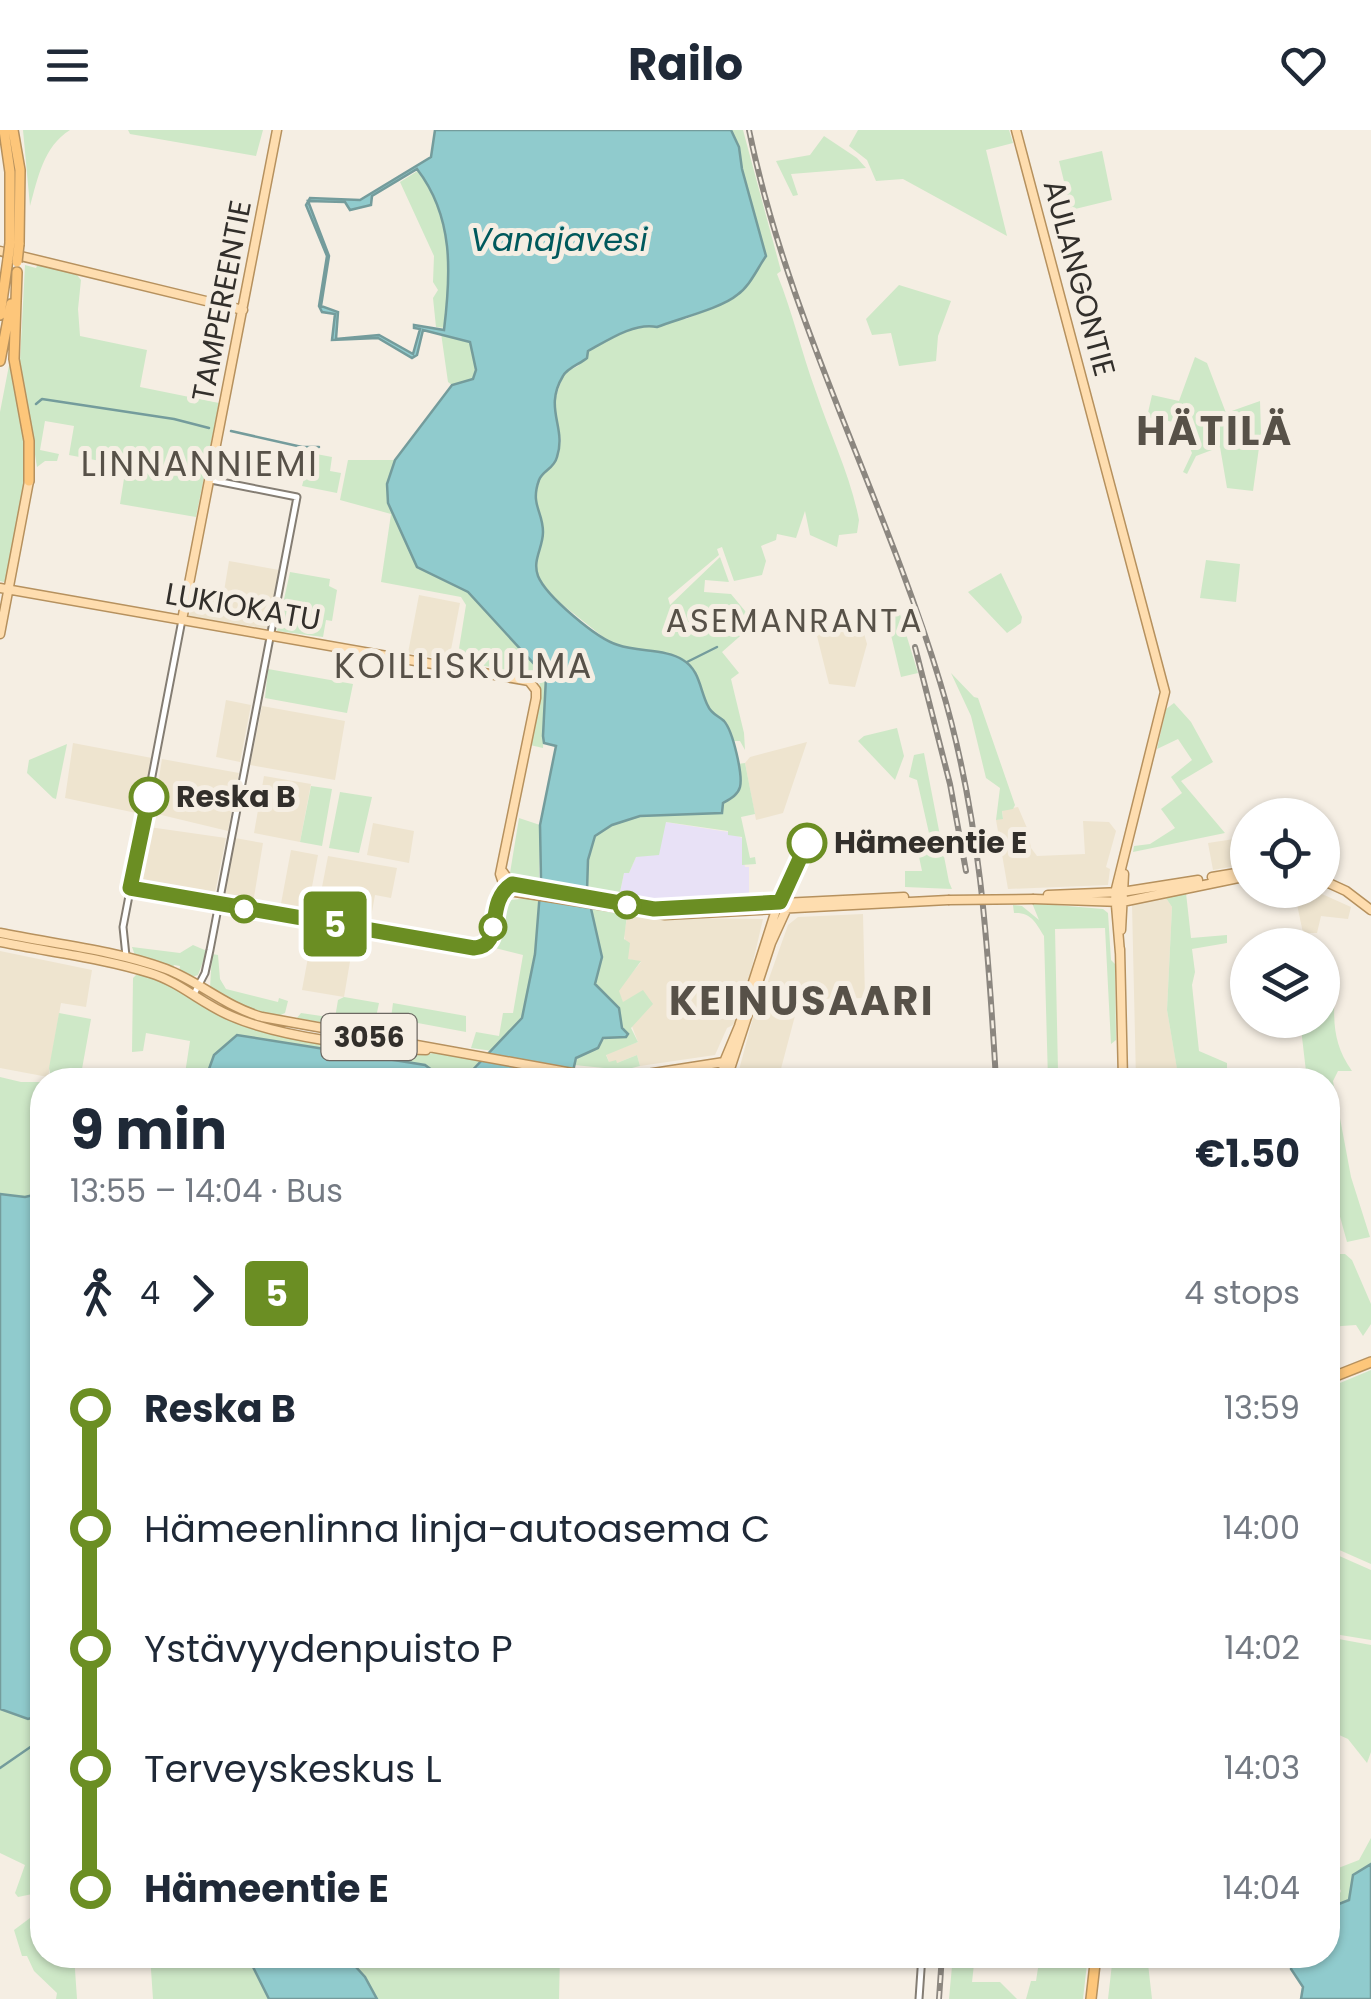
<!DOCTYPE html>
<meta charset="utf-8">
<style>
body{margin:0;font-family:Poppins,sans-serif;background:#f6f6f7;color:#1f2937;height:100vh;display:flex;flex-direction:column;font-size:38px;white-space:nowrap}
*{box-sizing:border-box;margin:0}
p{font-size:32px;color:#747a83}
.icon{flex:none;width:55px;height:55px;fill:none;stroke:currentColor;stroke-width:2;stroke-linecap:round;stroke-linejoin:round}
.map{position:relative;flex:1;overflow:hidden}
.details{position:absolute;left:30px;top:938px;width:1310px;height:900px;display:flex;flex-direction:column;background:#fff;border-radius:40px;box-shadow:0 2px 8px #0004}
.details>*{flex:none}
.badge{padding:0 20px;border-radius:8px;font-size:35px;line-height:65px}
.tools{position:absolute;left:1230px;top:668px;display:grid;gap:20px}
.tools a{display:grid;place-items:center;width:110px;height:110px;border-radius:50%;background:#fff;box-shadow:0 2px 8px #0004;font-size:50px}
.map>.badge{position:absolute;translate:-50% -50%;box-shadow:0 0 0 5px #fff}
.legs{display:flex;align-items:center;gap:15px;height:110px;padding:0 40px;font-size:32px}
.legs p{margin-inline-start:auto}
.headline{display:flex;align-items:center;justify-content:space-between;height:170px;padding:0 40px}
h1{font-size:55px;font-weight:700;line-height:75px}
ul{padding:0 40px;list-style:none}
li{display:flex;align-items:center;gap:35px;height:120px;font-size:38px}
li i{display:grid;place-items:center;width:15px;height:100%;margin:0 12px;background:currentColor}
li i::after{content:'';width:25px;height:25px;margin:-12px;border:8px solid;border-radius:50%;background:#fff}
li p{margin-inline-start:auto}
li:first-child i{background:linear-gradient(#0000 50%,currentColor 0)}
li:last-child i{background:linear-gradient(currentColor 50%,#0000 0)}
header{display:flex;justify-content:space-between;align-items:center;height:130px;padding:0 40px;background:#fff;font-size:45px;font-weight:700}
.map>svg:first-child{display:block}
</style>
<header><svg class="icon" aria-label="menu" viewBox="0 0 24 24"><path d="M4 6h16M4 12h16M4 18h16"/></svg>Railo<svg class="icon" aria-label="heart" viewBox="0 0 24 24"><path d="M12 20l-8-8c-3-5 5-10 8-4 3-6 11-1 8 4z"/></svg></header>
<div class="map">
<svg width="1371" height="1869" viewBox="0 0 1371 1869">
<rect width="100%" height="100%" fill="#f5eee3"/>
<!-- commercial -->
<path fill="#eee4cf" d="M229,431l50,9 -11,59 -79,-13 5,-30 30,5z
M419,465l41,8 -11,57 -41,-7z
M860,489l7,25 -12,43 -26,-3 -13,-52z
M226,570l25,5 -11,57 -24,-5z
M262,576l83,15 -10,59 -85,-15z
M807,612l-24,71 -27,7 -11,-57 5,-6z
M73,613l79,15 -11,56 -76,-16z
M162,629l77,14 -11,58 -75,-18z
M264,646l47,8 -11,58 -46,-9z
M1018,677l9,21 4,20 6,8 48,-2 -2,-33 26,1 7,9 -10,36 4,2 -2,16 -100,4 -12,-69 7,-2 -1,-8z
M373,693l41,8 -5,32 -42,-8z
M149,697l77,11 -12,60 -74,-14z
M1247,707v27l-34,6 -5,-27z
M235,708l28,5 -10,60 -29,-5z
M291,720l27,5 -11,58 -27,-4z
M328,726l69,12 -6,30 -16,-3 -5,28 -53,-10z
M1294,760h19l38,17 -3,12 -27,-3 -4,17h-14z
M1166,768l6,9 -5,103 10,58 24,3v9h-65l-4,-176z
M628,783l33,5 102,1 -21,90 -9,16 -6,3 -12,27 -75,11 -3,-11 -20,8 -8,-1 -3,-8 32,-12 -20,-52 23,-28 -13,-3 -4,-25z
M863,784l2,84 -57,1 -41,-15 21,-59 10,-8z
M314,795l41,7 -11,65 -42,-7z
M0,821l92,19 -6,37 -25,-4 -13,74 -48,-9z
M764,869l28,6 4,7 -18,68h-39v-10l16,-60 4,-8z"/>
<!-- medical -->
<path fill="#e8e1f6" d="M665,692l63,10 14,6 3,29h4v30l-81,8 -42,-5 -6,-8 4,-19h5l7,-16 9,-3z"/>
<!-- green -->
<path fill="#cee8c7" d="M23,0h47c-27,17 -32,48 -40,76z
M128,0h135l-7,26 -126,-22z
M731,0h12l38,141 -4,3c16,39 24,77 39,118 14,42 35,85 43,128l-2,13 -18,2 -2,12 -27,-12 -5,-24 -9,27 -19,-4 -1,6 -15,6 5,15 -4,14 -28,6 -12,-34 -5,2 2,6 -51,43 2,7 50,-48 9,25 -24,-2 -1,12 27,2 24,29 -33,29 17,21 -8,6 13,54 1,17 -5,-9h-7l-10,-21 -15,-10 -11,-35 -30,-21 -46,-7 -14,-7 -57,-45 -12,-18 -3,-18 5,-10v-32l-5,-16 4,-21 20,-28 2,-13 -9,-31 12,-35 14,-7 10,-15 26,-14 31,-13 29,-6 12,1 47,-20 33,-42z
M858,0h151l4,13 -27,7 21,86 -104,-57 -27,2 -9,-21 -18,-14z
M824,6l33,22 9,10 -75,6 7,21 -5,1 -17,-35 34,-6z
M1102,21l10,49 -41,10 -12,-49z
M419,40c35,47 32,102 26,158l-9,-1 -3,-29 5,-8 -5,-8 1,-26 -34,-74z
M38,134l39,11 4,5 -3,29 2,27 67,14 -7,37 79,16 -23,114 -76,-13 6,-38 -57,-11 5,-29 -29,-5 -5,29 19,4 -2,7h-12l-8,6 -17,-106 5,-96 11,3z
M899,155l52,16 -13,35 -2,25 -37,5 -8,-33 -19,2 -6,-16z
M441,203l29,9 6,28 -3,9 -21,6 -4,-3z
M11,225c4,40 17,79 16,118 -2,36 -14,74 -20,110l-7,-2v-169z
M1195,227l12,6 19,50 34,-12 1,32 -8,58 -26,-3 -7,-41 -24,9 -9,18 -4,-2 9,-19 -13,-30 -32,-6 5,-22 27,6z
M311,323l21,4 -2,14 11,2 -4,20 -35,-7z
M348,330h47l-8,24 1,18 29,65 51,25 78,85 -3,71 -13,-3 11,-49 -2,-16 -9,-6 -73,-13 9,-56 -5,-8 -80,-15 10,-68 -51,-14z
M1206,430l34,4 -4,38 -36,-4z
M290,442l40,7 -1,7 8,4 -5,31 -6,-1 -3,17 -46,-6z
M1001,443l21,44 -1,6 -14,10 -39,-41z
M899,481l19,62 -17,4 -15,-63z
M268,539l85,15 -6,29 -82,-15z
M951,543l23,24 4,1 37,107 -2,4 -11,2 1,8 -7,1 4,-32 -14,-10 -15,-62z
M1174,573l17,19 22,40 -32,19 44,52 -92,19 1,-6 16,-2 25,-16 -14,-19 21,-16 -11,-16 21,-17 -14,-21 -21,10 9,-40z
M897,598l7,28 -9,24 -37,-39 6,-5z
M67,614l-11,55 -3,-1 -26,-25 2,-13z
M924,623l25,129 3,7 -47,-2v-16h17l-4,-19 15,-1 -16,-71 -8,-3 5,-22z
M745,633l10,51 -14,3 9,41 5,-1 1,7 -14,1v-28l-14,-2v-4l-62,-9 -7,33 -23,2 -7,16h-5l-4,19 5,8 -38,-9c0,-15 -2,-33 4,-47 14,-38 100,-28 132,-33v-9l17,-16 -3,-22z
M311,656l21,3 -10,57 -22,-4z
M340,662l32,5 -13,56 -30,-5z
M519,688l21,7 -1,61 -24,-6 -5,-7z
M1186,763l5,45 36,-3v8l-35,6 3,23 -3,13 7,66 28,12v7l-13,10h-13v-9l-24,-2 -10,-59 5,-103 -6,-9z
M530,768l8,1c1,26 -5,100 -18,121 -7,11 -19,21 -27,31l-22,-3 5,-16 23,4 4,-23h10l10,-58 -28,-7 9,-42 7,-6z
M1032,773l71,6 5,4 3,47 4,4 1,76 -5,4 -6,-116 -50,1 3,142h20l-2,9h-28l-4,-144c-8,-13 -13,-24 -30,-23l-1,-8 9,1 17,14z
M589,778l38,7 -3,24 6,4 -2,16 13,2 -22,30 4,11 20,-12 10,14 -22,24 7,14 -32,13 3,7 7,-2 1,3 20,-8 3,11 -16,4 -50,-5c8,-18 33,-27 51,-34l-19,-36 -11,-11 7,-27z
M193,815l14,6 -9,24 -6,2 -13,-5 1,-6 -6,-1 -1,3 -37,-10 -4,-11 48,6z
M212,824l6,1 2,24 6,10 52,13 1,-4 9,3 -3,12 -9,4 -28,-7 -38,-22z
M138,843l22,6 47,28 88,29 108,19 35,-2 46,8c-20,21 -35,22 -59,4l-187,-30 -24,20 -9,25h-21l6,-39 -44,-8 -3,18 -11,1 1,-74z
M1335,859c-2,33 -2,55 17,82h-14l-5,10 18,96 19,60 -23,5 -19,-69v-93h-21l-7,-60h22l1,-30z
M344,867l35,6 -5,24 -6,2 7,3 -78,-14 4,-5 34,5 3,-18z
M393,873l73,13v16l-75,-14z
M59,883l32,6 -11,61 -29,-3 -2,-9z
M0,947l21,5h21v111l-17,4 -25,-3z
M1328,1124h17l7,6 19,44v20l-8,12 -7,-11 -28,2z
M1371,1240v194l-43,-19v-157z
M1328,1421l43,19v70l-43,-7z
M1328,1507l43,8v107l-4,11 -19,-24 -20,-9z
M0,1579l30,10 3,-4h9v177l-24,5 -3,-4 10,-28 -25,-12z
M1371,1708v26l-18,11 -4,25 -10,4 -11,-1v-9l11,1 2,-4 -3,-6 -10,-2v-11l31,-12z
M42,1779v46h32l3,44h-21l1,-6 -23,-22 -7,-15h-5l-8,-26z
M150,1825h94l8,9 17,35h-116z
M345,1825h215l-1,44h-182l-12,-22z
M953,1825h22l-3,27h28l17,17h-68z
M1040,1825h48l-5,44h-57l5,-18h5z
M1113,1825h34l5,44h-44z"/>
<!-- water -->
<path fill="#90cbcd" stroke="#749c9c" stroke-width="2.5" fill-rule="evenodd" d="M435,0h296l8,17 3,22 24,87c-9,13 -16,30 -29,39 -15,13 -60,24 -80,32 -22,-5 -49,13 -69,24l-1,7c-7,6 -20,10 -24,18 -20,33 4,51 -6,81 -3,12 -14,13 -18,23 -9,25 4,31 4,52 0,16 -11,28 -5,44 8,20 59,63 80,69 20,7 49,4 65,15 17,10 17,31 25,46 3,8 11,10 16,15 9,10 19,54 16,66 -2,8 -10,12 -17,16l-1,10 -82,3 -28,9 -17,11 -7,24 -1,31 15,66 -7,27 24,24 3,20 6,6 -2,3 -23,1 -5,10 -22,10 -5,22h-366l9,-25 23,-20 188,30 11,8 29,5 57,-60 13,-64 6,-75 -1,-54 16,-79 -12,-3 -1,-7 3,-59 -78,-85 -51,-25 -29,-64 -1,-19 8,-24 57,-75 21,-6 3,-9 -6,-28 -47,-12 -6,25 -5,3 -34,-20 -46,2 3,-26 -13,-2 -3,-6 8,-50 -21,-51 4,-7 50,2 71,-43zM417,39c37,48 34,104 27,161l-30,-5v3l6,1 -7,25 -34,-19 -43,4 2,-27 -17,-6 8,-50 -21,-55 37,1 5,8 21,-5 1,-9z
M42,1063v522l-14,4 -28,-10v-515l25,3z
M1371,1734v135h-70l2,-12 -12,-18 2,-14h35v-52l11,1 10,-4 4,-25z
M244,1825h101l20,22 12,22h-108l-17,-34z"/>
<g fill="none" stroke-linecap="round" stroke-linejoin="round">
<!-- stream -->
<path stroke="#749c9c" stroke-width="2.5" d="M36,274l6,-5 132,20 35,9
M231,301l71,16h17
M687,532l30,-15
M0,1638l42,-29"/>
<defs>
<path id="minor" d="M126,826l-3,-29 59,-307
M194,864l11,-21 5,-23 87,-453 -86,-17
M729,934l4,16
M919,1869l3,-44"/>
<path id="major" d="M1016,0l149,562 -50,201 5,60
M0,121l243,59
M0,458l529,93 7,9v8l-36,176 4,12 11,6 150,23 283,-15
M182,490l95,-490
M0,504l29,-153
M503,742l9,13 19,3
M1212,747l36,-6
M1322,750l24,11 25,19
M1048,765l74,-3 76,-12
M1034,769l88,3 126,-26
M643,777l22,2 239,-12
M1121,800l3,-56
M0,803c54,11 114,17 166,36 34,13 60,38 96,48l349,63
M0,812c49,10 102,16 150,31 30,9 52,31 81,43 48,21 142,33 195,34
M1120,819l3,131
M605,946l42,-2 77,-12 15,-36 37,-116
M660,950l57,-7 14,-7 40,-123 15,-33"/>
<path id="highway" d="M4,0l6,42v71
M13,0l7,40 -1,74
M17,142l-3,87 15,82v40
M0,185l8,-56
M0,231l11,-57
M1328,1249l43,-17
M1091,1869l5,-44"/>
</defs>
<!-- minor casing -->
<use href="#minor" stroke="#847d73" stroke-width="9"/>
<!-- major casing -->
<use href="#major" stroke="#b6915e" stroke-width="11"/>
<!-- highway casing -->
<use href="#highway" stroke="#b6915e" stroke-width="12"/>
<!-- minor -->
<use href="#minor" stroke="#fff" stroke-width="5"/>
<!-- major -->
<use href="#major" stroke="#feddaf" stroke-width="8"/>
<!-- highway -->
<use href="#highway" stroke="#fdc67a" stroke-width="9"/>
<defs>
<path id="rail" d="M749,0c39,191 135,366 191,552 40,131 48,263 56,398
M915,517l35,137 16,87
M939,1869l3,-44"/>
</defs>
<!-- rail casing -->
<use href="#rail" stroke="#8c8780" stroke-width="6"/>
<!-- rail -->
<use href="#rail" stroke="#f5eee3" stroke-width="2.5" stroke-dasharray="8" stroke-linecap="butt"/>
<defs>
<path id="major-bridge" d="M948,770l86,-1"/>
<path id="highway-bridge" d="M8,129l2,-16
M17,132l2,-18"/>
</defs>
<!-- major-bridge casing -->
<use href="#major-bridge" stroke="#b6915e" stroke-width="11" stroke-linecap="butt"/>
<!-- highway-bridge casing -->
<use href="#highway-bridge" stroke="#b6915e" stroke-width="12" stroke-linecap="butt"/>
<!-- major-bridge -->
<use href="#major-bridge" stroke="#feddaf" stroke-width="8"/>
<!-- highway-bridge -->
<use href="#highway-bridge" stroke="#fdc67a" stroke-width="9"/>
</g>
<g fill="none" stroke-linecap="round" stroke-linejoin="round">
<defs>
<path id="line-1" d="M149,667l-19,91 344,60c32,-2 9,-45 38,-64l142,25 126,-7 27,-59"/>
</defs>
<!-- line-1 casing -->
<use href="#line-1" stroke="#fff" stroke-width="22"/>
<!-- line-1 -->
<use href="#line-1" stroke="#6b8e23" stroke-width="15"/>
</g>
<!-- markers -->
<g fill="#fff" stroke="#6b8e23" stroke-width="5">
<circle cx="149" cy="667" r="18"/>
<circle cx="807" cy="713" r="18"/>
<circle cx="627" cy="775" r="12"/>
<circle cx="244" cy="779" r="12"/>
<circle cx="493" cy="797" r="12"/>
</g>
<g text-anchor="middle" stroke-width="10" stroke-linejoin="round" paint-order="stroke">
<!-- shield labels -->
<rect fill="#f5eee3" stroke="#6c6862" stroke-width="2.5" x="321.5" y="884" width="95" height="46" rx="8"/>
<g font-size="28" font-weight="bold" fill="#322f2b">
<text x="369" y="917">3056</text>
</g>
<!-- street labels -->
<g font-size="30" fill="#322f2b" stroke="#f5eee3">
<text transform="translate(1079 148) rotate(75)" y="10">AULANGONTIE</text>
<text transform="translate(222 171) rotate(-79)" y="10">TAMPEREENTIE</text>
<text transform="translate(243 477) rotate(10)" y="10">LUKIOKATU</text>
</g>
<!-- stop labels -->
<g font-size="30" font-weight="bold" fill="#322f2b" stroke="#f5eee3" text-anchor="start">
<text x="176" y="677">Reska B</text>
<text x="834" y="723">Hämeentie E</text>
</g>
<!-- water labels -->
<g font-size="32" font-style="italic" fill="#00595c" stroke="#f5eee3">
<text x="559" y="121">Vanajavesi</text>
</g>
<!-- neighbourhood labels -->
<g font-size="32" letter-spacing="2.5" fill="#575148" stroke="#f5eee3">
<text x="795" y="502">ASEMANRANTA</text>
</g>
<!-- quarter labels -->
<g font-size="35" letter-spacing="2.5" fill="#575148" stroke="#f5eee3">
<text x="200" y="346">LINNANNIEMI</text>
<text x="464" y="548">KOILLISKULMA</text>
</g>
<!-- district labels -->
<g font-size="40" font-weight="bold" letter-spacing="2.5" fill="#575148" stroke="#f5eee3">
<text x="1215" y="315">HÄTILÄ</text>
<text x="802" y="885">KEINUSAARI</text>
</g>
</g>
</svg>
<div class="tools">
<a><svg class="icon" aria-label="locate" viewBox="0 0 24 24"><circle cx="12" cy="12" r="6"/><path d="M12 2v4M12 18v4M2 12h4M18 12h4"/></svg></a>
<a><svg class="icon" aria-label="layers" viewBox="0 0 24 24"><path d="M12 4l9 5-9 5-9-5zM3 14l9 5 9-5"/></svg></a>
</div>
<b class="badge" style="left:335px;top:794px;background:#6b8e23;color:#fff">5</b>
<section class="details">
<div class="headline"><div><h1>9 min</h1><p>13:55 – 14:04 · Bus</p></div><b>€1.50</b></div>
<div class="legs"><svg class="icon" aria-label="walk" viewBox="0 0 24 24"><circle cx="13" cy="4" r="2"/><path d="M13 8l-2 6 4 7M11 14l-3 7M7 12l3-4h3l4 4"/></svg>4<svg class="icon" aria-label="forward" viewBox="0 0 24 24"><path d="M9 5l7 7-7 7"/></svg><b class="badge" style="background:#6b8e23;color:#fff">5</b><p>4 stops</p></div>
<ul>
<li><i style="color:#6b8e23"></i><b>Reska B</b><p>13:59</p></li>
<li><i style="color:#6b8e23"></i><span>Hämeenlinna linja-autoasema C</span><p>14:00</p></li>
<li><i style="color:#6b8e23"></i><span>Ystävyydenpuisto P</span><p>14:02</p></li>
<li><i style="color:#6b8e23"></i><span>Terveyskeskus L</span><p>14:03</p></li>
<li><i style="color:#6b8e23"></i><b>Hämeentie E</b><p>14:04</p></li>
</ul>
</section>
</div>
